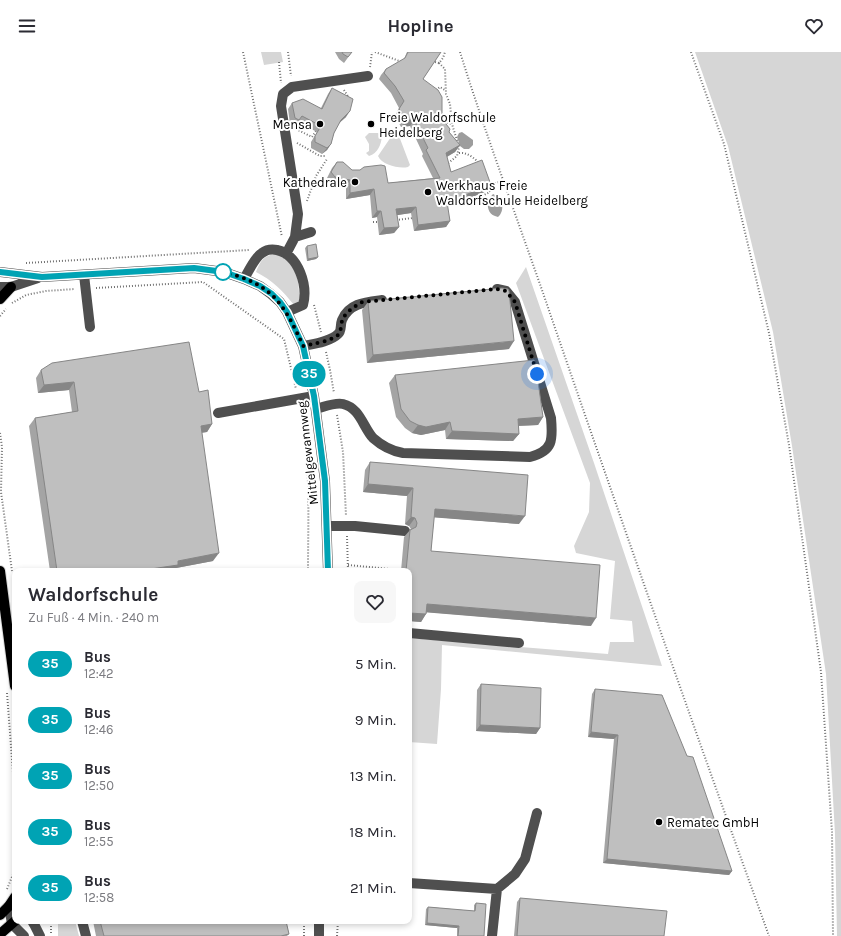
<!DOCTYPE html>
<html lang="de">
<meta charset="utf-8">
<style>
body{margin:0;font-family:Karla,sans-serif;background:#f7f7f7;color:#2b2b33;height:100vh;display:flex;flex-direction:column;font-size:15px;white-space:nowrap}
*{box-sizing:border-box;margin:0}
p{font-size:13px;color:#7c7c81}
.icon{flex:none;width:22px;height:22px;fill:none;stroke:currentColor;stroke-width:2;stroke-linecap:round;stroke-linejoin:round}
.map{position:relative;flex:1;overflow:hidden}
.panel{position:absolute;left:12px;top:516px;width:400px;height:356px;display:flex;flex-direction:column;background:#fff;border-radius:8px;box-shadow:0 2px 6px #0003}
.panel>*{flex:none}
.badge{padding:0 8px;border-radius:13px;font-size:14px;line-height:26px}
.you{position:absolute;width:20px;height:20px;margin:-10px;border:3px solid #fff;border-radius:50%;background:#1a73e8;box-shadow:0 0 0 6px #1a73e833}
.map>.badge{position:absolute;translate:-50% -50%;box-shadow:0 0 0 2px #fff}
.round{display:grid;place-items:center;flex:none;width:42px;height:42px;border-radius:8px;background:#f7f7f7}
.headline{display:flex;align-items:center;justify-content:space-between;height:68px;padding:0 16px}
h1{font-size:19px;font-weight:700;line-height:30px}
ul{padding:0;list-style:none}
li{display:flex;align-items:center;gap:12px;height:56px;padding:0 16px}
li div{flex:1}
li b{display:block;font-size:15px}
li em{font-style:normal}
li .badge{min-width:44px;font-weight:700;text-align:center}
header{display:flex;justify-content:space-between;align-items:center;height:52px;padding:0 16px;background:#fff;font-size:18px;font-weight:700}
.map>svg:first-child{display:block}
</style>
<header><svg class="icon" aria-label="menu" viewBox="0 0 24 24"><path d="M4 6h16M4 12h16M4 18h16"/></svg>Hopline<svg class="icon" aria-label="heart" viewBox="0 0 24 24"><path d="M12 20l-8-8c-3-5 5-10 8-4 3-6 11-1 8 4z"/></svg></header>
<div class="map">
<svg width="841" height="884" viewBox="0 0 841 884">
<rect width="100%" height="100%" fill="#fff"/>
<!-- green -->
<path fill="#d6d6d6" d="M261,0h20l2,10 -19,3z
M695,0h146v884h-4l-2,-102 -9,-160 -34,-228 -19,-114 -45,-186z
M369,81h9l4,3c-1,9 -4,17 -13,20l-3,-3 3,-2v-7l-4,-7z
M393,82h4l2,2 11,29 -2,2c-9,2 -26,-2 -30,-11z
M276,202c20,7 24,28 23,47l-5,4c-11,-14 -22,-25 -38,-33 4,-11 8,-17 20,-18z
M526,215l68,196 68,203 -220,-21 -1,44 -4,55 -28,-2v-104l199,16 2,-12h24l-2,-21 -22,-2 5,-58 -39,-8 -2,-7 15,-34 1,-29 -74,-200z
M58,869h17l4,15h-21z"/>
<!-- water -->
<path fill="#9d9d9d" d="M462,80l11,8v5l-4,4h-5l-4,-3 -3,-9 2,-4z
M493,142c9,4 13,16 5,23 -9,-2 -10,-7 -11,-16z"/>
<g fill="none" stroke-linecap="round" stroke-linejoin="round">
<defs>
<path id="major" d="M0,247l11,-12
M0,519l15,115
M0,863l9,-9 6,-9
M0,882l15,-13"/>
</defs>
<!-- major casing -->
<use href="#major" stroke="#dbdbdb" stroke-width="12"/>
<!-- path -->
<path stroke="#717171" stroke-width="2" stroke-dasharray="1 2" stroke-linecap="butt" d="M243,0l39,185
M288,0l3,24
M375,0l27,10
M460,0c29,93 64,184 95,276 70,203 141,406 214,608
M691,0l33,92 45,189 20,112 32,227 11,160 1,104
M279,10l2,21
M435,10l4,1 4,-5 2,-6
M439,11l6,6 1,25 4,10 2,20 7,23 -2,9 -10,8
M370,15l2,-15
M344,38l5,8
M436,38l4,-3 5,3
M444,70l8,2
M296,77l16,8 4,-6
M297,77l3,-6
M297,91l23,13h5
M459,101c8,-1 15,5 20,10
M489,133l14,-4
M482,144l8,-4 -2,-6
M307,149l9,-25 11,-17
M396,168l17,-2
M373,170h6
M26,211l223,-13
M96,236l107,-6 81,57 12,50
M12,251l14,-8 20,-4 29,-2
M314,253l7,27
M0,264l6,-7
M326,300l4,18 4,23
M300,357c11,52 8,108 8,162
M337,363l6,37 3,64
M0,381l2,14 -1,45 11,79
M347,484l1,35
M348,513l53,5
M13,529l2,11
M7,641l8,106
M7,837l7,-17 1,-7
M51,881v-12
M304,884v-15
M337,884l1,-15"/>
<!-- minor -->
<path stroke="#4f4f4f" stroke-width="10" d="M295,185l16,-5
M286,202l9,-17 3,-23 -17,-108 2,-12 9,-7 76,-11
M0,220l42,5 152,-9 30,4 20,7 16,7 11,8 9,8 7,10 16,34 11,50 11,85 3,90
M84,223l6,52
M244,227c5,-8 10,-21 18,-26 4,-3 10,-4 15,-3 22,5 31,36 26,55l-16,7
M0,235h11l27,-9
M303,294c10,-2 27,-4 35,-12 4,-3 2,-9 4,-14 7,-17 24,-18 40,-20
M316,357c8,-2 19,-7 27,-5 17,4 20,23 30,34 9,8 18,13 30,15l127,4c23,-6 23,-17 21,-39l-36,-116 -9,-11 -9,-2
M218,361l96,-17
M328,474h27l50,5
M409,581l110,10
M409,831l88,6 -5,47
M497,837l18,-15 10,-15 12,-46
M9,854l3,18 12,12
M32,869l3,5 5,10
M82,869l4,15
M319,884v-15"/>
<!-- major -->
<use href="#major" stroke="#000" stroke-width="10"/>
</g>
<!-- wall -->
<path fill="#a4a4a4" d="M335,0h17l-8,11 -5,-4z
M407,0h34l-18,27 26,53 11,13 -5,7 -8,5 4,15 40,13 -4,6 -40,16 3,14 -4,6 -32,4 -3,-18 -14,2 2,12 -5,6 -15,2 -2,-18 -5,1 -2,-23 -24,4v-12l-15,-3 -4,-6 5,-10 5,-6 15,8 36,13 45,-5 -11,-22 1,-2 -13,-28 -9,1 -6,-11 4,-8 -8,-15 -12,-14 2,-4 5,-6 18,-10z
M332,36l14,29 -7,6 -5,10 -3,11 -4,6 -5,4 -11,-6v-6l6,-10 -19,-10 -3,4 -5,-2 -2,-15 4,-6 29,5 7,-14z
M307,194l11,11 -2,2 -9,2 -2,-13z
M368,250l141,47 -142,14 -5,-53z
M41,318l158,22 13,32 -5,8 -5,1 11,128 -37,7 -2,3h-124l-21,-145 6,-8 37,-6 -3,-22 -31,3 -2,-15z
M395,323l148,42 -5,8 -19,1v8l-6,7 -67,-2 -1,-9 -24,5 -9,-2 -7,-5 -9,-11 -7,-34z
M370,410l149,62 -85,-7 -3,34 160,75 -164,-14 -6,10 -12,-1v-50h-8l3,-34 6,-7 1,-1 -2,-3 -4,-2 2,-28 -44,-4 2,-22z
M481,632l59,44 -4,6 -60,-3 1,-41z
M595,637l137,182 -3,4 -126,-12 11,-124 -26,-2 4,-43z
M520,846l144,38h-150l3,-34z
M476,851l8,33h-27v-8l-32,-3 1,-16 2,-2 46,4v-6z
M93,869h193l3,13 -2,2h-191z"/>
<!-- shaded-wall -->
<path fill="#868686" d="M350,59l-4,6 -9,8 4,-5z
M406,68h8l-4,6 -9,1z
M331,92l-4,6 -5,4 5,-6z
M460,93l-5,7 -14,8 5,-7z
M335,125l15,3 -4,7 -15,-3z
M491,133l-4,6 -45,18 5,-7z
M374,137l-4,6 -24,4 4,-6z
M416,155l-5,6 -19,3 4,-7z
M377,159h4l-4,6 -5,1z
M450,169l-4,6 -32,4 4,-6z
M399,175l-5,6 -15,2 5,-7z
M318,205l-2,2 -9,2 1,-2z
M514,289l-5,8 -142,14 6,-8z
M74,330l-5,8 -31,3 6,-8z
M543,365l-5,8 -25,1 5,-7z
M450,370l-5,8 -24,5 -9,-2 6,-8z
M212,372l-5,8 -12,1 6,-7z
M452,379l67,3 -6,7 -67,-2z
M368,432l45,4 -6,8 -44,-4z
M435,457l90,7 -6,8 -90,-7z
M411,465l4,1 -6,8 -4,-2z
M219,501l-6,8 -37,7 -2,3h-37l41,-10z
M427,552l169,14 -5,8 -169,-14z
M409,561l17,1 -5,8 -12,-1z
M480,673l60,3 -4,6 -60,-3z
M591,680l27,3 -4,4 -26,-2z
M607,807l125,12 -3,4 -126,-12z
M427,871l32,3 -2,2 -32,-3z"/>
<!-- building -->
<path fill="#bfbfbf" stroke="#868686" d="M342,0h10l-4,5 -5,-3z
M408,0h33l-18,27 15,11 4,7v22l8,10 -1,3 11,13 -14,8 5,19 31,-12 9,25 -44,17 3,19 -32,4 -2,-18 -20,2 3,18 -15,1 -3,-17h-4l-3,-22 -24,4v-13l-15,-3 -4,-5 6,-10h6l9,8h8l4,-3 17,-2 4,1 3,17 52,-5 -14,-28 2,-2 -14,-28h-8l-7,-11 5,-8 -9,-15 -11,-13 2,-4 19,-11z
M332,36l21,11 -3,12 -9,9 -7,13 -3,11 -4,4 -12,-6v-6l6,-10 -19,-10 -3,4 -4,-2 -3,-15 11,-4 19,10z
M316,192l2,13 -10,2 -1,-13z
M502,236l6,1 1,2 5,50 -141,14 -5,-53 1,-1z
M189,290l10,50 9,-2 4,34 -11,2 18,127 -41,8v4l-41,6h-80l-22,-153 43,-7 -4,-29 -30,3 -3,-15 11,-7z
M534,308l2,7 7,50 -25,2 1,15 -67,-3 -2,-9 -24,5 -8,-2 -8,-4 -9,-12 -6,-34z
M370,410l158,13 -3,41 -90,-7 -4,42 169,14 -4,53 -169,-14 -1,10 -17,-1v-42h-3l4,-41 6,-3 1,-4 -2,-5 -4,-1 2,-29 -45,-4z
M481,632l60,4 -1,40 -60,-3z
M595,637l67,6 25,61 6,1 39,114 -125,-12 11,-124 -27,-3z
M520,846l147,13 -3,25h-147z
M476,851l10,1 -2,32h-26l1,-10 -32,-3 1,-16 47,4z
M100,869h186l3,13 -8,2h-177z"/>
<g fill="none" stroke-linecap="round" stroke-linejoin="round">
<defs>
<path id="line" d="M0,220l42,5 152,-9 30,4 20,7 16,7 12,8 8,8 7,10 16,34 11,50 11,85 3,90"/>
</defs>
<!-- line casing -->
<use href="#line" stroke="#fff" stroke-width="9"/>
<!-- line -->
<use href="#line" stroke="#00a3b4" stroke-width="6"/>
<!-- walk -->
<path stroke="#000" stroke-width="4" stroke-dasharray="0 7.2" d="M223,220c48,11 61,31 80,74 9,-2 30,-5 36,-12 2,-3 2,-9 3,-13 3,-9 12,-14 20,-19l135,-13 9,2 9,11 22,72"/>
</g>
<!-- markers -->
<g fill="#000" stroke="#fff" stroke-width="1.5">
<circle cx="320" cy="72" r="4"/>
<circle cx="371" cy="72" r="4"/>
<circle cx="355" cy="130" r="4"/>
<circle cx="428" cy="140" r="4"/>
<circle cx="659" cy="770" r="4"/>
</g>
<circle fill="#fff" stroke="#00a3b4" stroke-width="2" cx="223" cy="220" r="8"/>
<g text-anchor="middle" stroke-width="4" stroke-linejoin="round" paint-order="stroke">
<!-- poi labels -->
<g font-size="13" fill="#000" stroke="#fff" text-anchor="start">
<text x="379" y="70">Freie Waldorfschule<tspan x="379" dy="15">Heidelberg</tspan></text>
<text x="312" y="77" text-anchor="end">Mensa</text>
<text x="347" y="135" text-anchor="end">Kathedrale</text>
<text x="436" y="138">Werkhaus Freie<tspan x="436" dy="15">Waldorfschule Heidelberg</tspan></text>
<text x="667" y="775">Rematec GmbH</text>
</g>
<!-- street labels -->
<g font-size="13" fill="#000" stroke="#fff">
<text transform="translate(307 401) rotate(-97)" y="5">Mittelgewannweg</text>
</g>
</g>
</svg>
<div class="you" style="left:537px;top:322px"></div>
<b class="badge" style="left:309px;top:322px;background:#00a3b4;color:#fff">35</b>
<section class="panel">
<div class="headline"><div><h1>Waldorfschule</h1><p>Zu Fuß · 4 Min. · 240 m</p></div><a class="round"><svg class="icon" aria-label="heart" viewBox="0 0 24 24"><path d="M12 20l-8-8c-3-5 5-10 8-4 3-6 11-1 8 4z"/></svg></a></div>
<ul>
<li><span class="badge" style="background:#00a3b4;color:#fff">35</span><div><b>Bus</b><p>12:42</p></div><em>5 Min.</em></li>
<li><span class="badge" style="background:#00a3b4;color:#fff">35</span><div><b>Bus</b><p>12:46</p></div><em>9 Min.</em></li>
<li><span class="badge" style="background:#00a3b4;color:#fff">35</span><div><b>Bus</b><p>12:50</p></div><em>13 Min.</em></li>
<li><span class="badge" style="background:#00a3b4;color:#fff">35</span><div><b>Bus</b><p>12:55</p></div><em>18 Min.</em></li>
<li><span class="badge" style="background:#00a3b4;color:#fff">35</span><div><b>Bus</b><p>12:58</p></div><em>21 Min.</em></li>
</ul>
</section>
</div>
